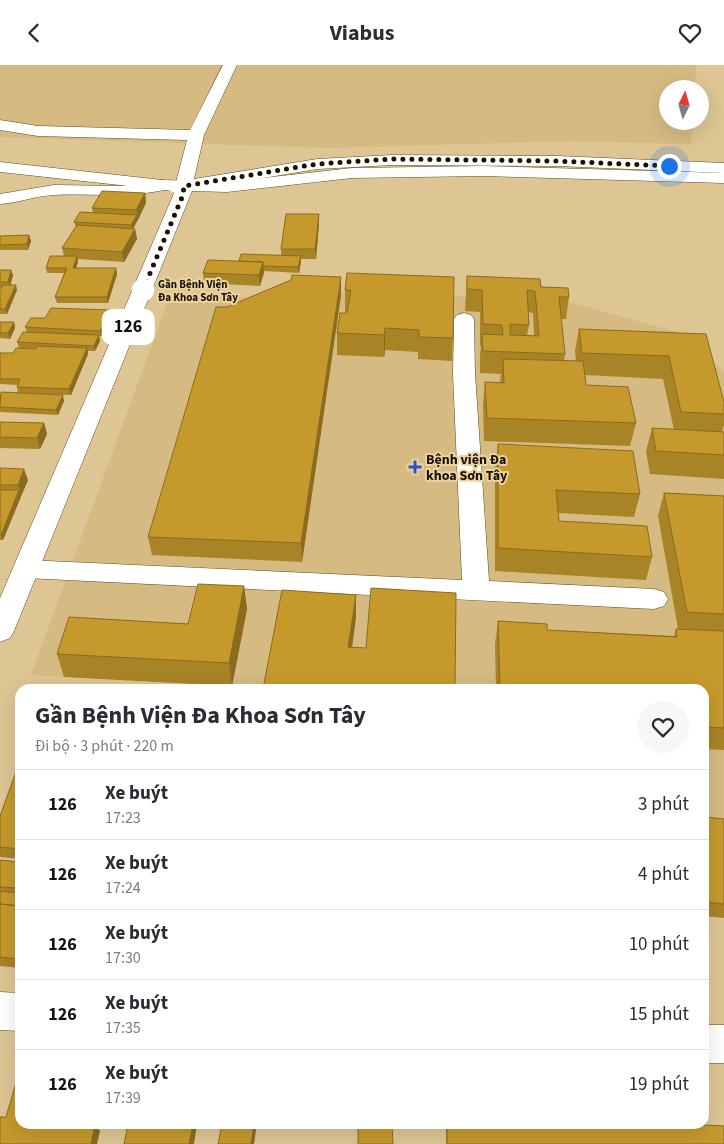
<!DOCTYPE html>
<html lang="vi">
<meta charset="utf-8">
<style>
body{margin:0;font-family:"Source Sans 3",sans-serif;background:#f7f7f7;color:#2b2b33;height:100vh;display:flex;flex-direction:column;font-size:19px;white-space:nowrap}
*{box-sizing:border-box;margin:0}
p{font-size:16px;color:#7c7c81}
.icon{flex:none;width:28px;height:28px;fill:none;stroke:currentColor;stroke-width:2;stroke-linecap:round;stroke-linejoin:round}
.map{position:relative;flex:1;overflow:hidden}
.side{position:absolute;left:15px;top:619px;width:694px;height:445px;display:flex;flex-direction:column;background:#fff;border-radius:15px;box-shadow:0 5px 20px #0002}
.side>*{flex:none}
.badge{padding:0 10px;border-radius:8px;font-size:18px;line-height:32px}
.needle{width:32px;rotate:5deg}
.controls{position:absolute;left:659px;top:15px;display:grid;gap:10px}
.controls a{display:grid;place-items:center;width:50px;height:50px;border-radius:50%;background:#fff;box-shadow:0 5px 20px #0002;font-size:25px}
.you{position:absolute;width:25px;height:25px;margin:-12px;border:4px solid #fff;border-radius:50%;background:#1a73e8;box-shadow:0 0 0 8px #1a73e833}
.map>.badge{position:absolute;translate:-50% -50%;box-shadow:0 0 0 2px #fff}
.round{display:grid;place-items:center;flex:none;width:52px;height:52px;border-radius:26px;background:#f7f7f7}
.head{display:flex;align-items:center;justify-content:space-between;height:85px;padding:0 20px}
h1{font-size:24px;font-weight:700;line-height:38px}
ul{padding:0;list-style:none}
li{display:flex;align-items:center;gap:15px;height:70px;padding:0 20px;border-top:1px solid #e1e1e2}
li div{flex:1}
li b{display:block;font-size:19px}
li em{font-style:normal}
li .badge{min-width:55px;font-weight:700;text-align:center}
header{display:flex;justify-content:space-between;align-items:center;height:65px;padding:0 20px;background:#fff;font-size:22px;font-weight:700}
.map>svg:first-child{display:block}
</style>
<header><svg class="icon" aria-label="back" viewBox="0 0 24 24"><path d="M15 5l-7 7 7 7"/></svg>Viabus<svg class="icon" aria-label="heart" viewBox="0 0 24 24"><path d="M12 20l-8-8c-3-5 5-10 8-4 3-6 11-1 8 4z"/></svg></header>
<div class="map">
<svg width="724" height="1079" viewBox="0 0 724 1079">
<rect width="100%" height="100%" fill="#ddc594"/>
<!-- built -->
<path fill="#d5ba82" d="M0,0h696l-1,24h-27v32h25l-2,23 -120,-3 -247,7 -324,-11z
M287,224l279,12 125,35 33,37v448l-20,-1v-131h-503l1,-5 -171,-9 139,-380 115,3z"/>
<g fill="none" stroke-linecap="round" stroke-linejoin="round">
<defs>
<path id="minor" d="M223,0h14l-33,70 -10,44 123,-20 75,-4 165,1 167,7v10l-167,-7 -165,-1 -75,4 -133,22 -6,-1 -3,-4 12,-46 -149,-4 -38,-6v-10l38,6 152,4z
M162,115l6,1 3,4 -3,4c-41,10 -74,4 -115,6 -18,1 -35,8 -53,9v-10l54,-9 68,1z
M464,248l7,2 3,4 1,55 14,207 165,8 10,3 4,7 -4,7 -10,3 -628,-31 -9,-2 -4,-7 4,-7 9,-2 436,20 -9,-206 1,-55 3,-4z
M0,927l20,1v38l-20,-1z
M704,960h20v38h-20z"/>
<path id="major" d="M0,97l162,18 65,2 125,-14 130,-2 242,7v10l-242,-7 -130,2 -125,14 -35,-1 -178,440 -4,7 -10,4v-44l175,-407 -175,-19z"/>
</defs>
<!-- minor casing -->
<use href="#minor" stroke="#624e1f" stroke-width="1"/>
<!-- major casing -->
<use href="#major" stroke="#624e1f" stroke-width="1"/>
<!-- minor -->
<use href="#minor" fill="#fff" fill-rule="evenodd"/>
<!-- major -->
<use href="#major" fill="#fff" fill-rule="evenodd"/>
</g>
<!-- wall -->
<path fill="#a98426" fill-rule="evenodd" d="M145,128l1,10 -13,26h2l2,10 -13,23 -46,-3v3l-2,6h40l1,6 -9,29h-51l-2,-6 9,-24h-17l-1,-5 18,-12 -2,-8 14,-21 -2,-5 19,-9 -1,-5z
M319,149v10l-3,35h-15l-2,14 -35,-2 -4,15 -56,-3 -1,-10 36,-12 42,-5v-7z
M29,170l2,6 -3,9h-28v-14z
M0,205l13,5 -3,10 7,5 -10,24h-7v-23l2,-3h-2z
M347,208l106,65 -1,23 -34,-2v-7l-33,-2 -1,7 -47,-2v-22l10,-21h-2v-22z
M467,211l74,11 28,10 -3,22h-5l4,35 -1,7h12l-1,-10 4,-22 127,5 18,68v23l-2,7h2v47l-74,-5 -4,-23 6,-23 22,2 -11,-51 -78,-4 1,10 50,38 -6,23 -146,-5 -1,-36 2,-23h15l1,-8 -21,-1v-17l1,-10h-1v-34l-15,-1zM528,247l5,1 1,23 -7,-1 2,-10z
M341,212v18l-39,267 -150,-7 -4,-18z
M111,251l-9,20h-3l1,5 -5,10h-7v3l-17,41 -53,-2 -1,-6 1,-2 -18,-1v-30l13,-1 23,-5h-17l-2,-6 10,-10 -2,-5z
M0,257h14l1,6 -5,11 -10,-1z
M0,329l64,7 -6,14 -58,-3z
M0,357l44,1 3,11 -7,15 -40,-1z
M498,379l142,50 -6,23 -76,-4 1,8 93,36 -6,23 -151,-9v-104z
M0,403l28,12 -25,60h-3z
M664,428l60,3v254l-20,-1v-60h-208l-1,-45 3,-23 49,9 127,6 2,-7h2l-20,-113z
M244,521l3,23 -15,77 -168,-9 -7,-23 131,-30z
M20,707v87l-20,-2v-41z
M704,752l20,2v99l-20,-2z
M0,795l20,2v106l-20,-2z
M446,1059h239l39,20h-278z"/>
<!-- shaded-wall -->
<path fill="#8a6b1f" d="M145,128l1,10 -8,17 -2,-10z
M319,149v10l-3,35 -1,-10z
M137,150l1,5 -6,10 -1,-5z
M135,164l2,10 -13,23 -2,-10z
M29,170l2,6 -3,9 -1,-6z
M77,191l1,6 -4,12 -1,-6z
M301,191v6l-2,11 -1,-6z
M263,197l1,11 -4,13 -1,-11z
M116,203l1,6 -9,29 -1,-6z
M11,205l2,5 -3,12 -2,-5z
M341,212v18l-39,267 -1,-19z
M16,220l1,5 -10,24 -2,-5z
M110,245l1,6 -9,20 -2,-5z
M14,257l1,6 -5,11 -2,-6z
M385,263v22l-1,7v-22z
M99,270l1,6 -5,10 -1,-5z
M87,283l1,6 -17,41 -2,-6z
M63,330l1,6 -6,14 -2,-5z
M44,358l3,11 -7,15 -3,-11z
M24,404l4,11 -7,16 -3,-11z
M19,425l2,6 -18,44 -2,-5z
M244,521l3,23 -15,77 -3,-23z
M356,530v23l-7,52 -1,-23z
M95,1059l5,7 -3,13h-6z
M193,1059h4l-3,20h-5z
M254,1059l2,6 -2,14h-3z"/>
<!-- building -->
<path fill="#c5992c" stroke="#8a6b1f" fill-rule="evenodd" d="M102,126l43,2 -9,17 -44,-2z
M80,147l57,3 -6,10 -57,-3z
M286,149h33l-4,35h-34z
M77,160l58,4 -13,23 -60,-4z
M29,170l-2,9 -27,1v-9z
M241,189l60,2 -3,11 -35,-1v-4l-24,-1z
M50,191h27l-4,12h43l-9,29h-52l12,-29h-21z
M208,195l55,2 -4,13 -56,-2z
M0,205h11l-3,12h-8z
M347,208l107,4 -1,61 -34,-1v-7l-34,-2 -1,7 -47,-2 3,-20h7l4,-23h-6z
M292,210l49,2 -40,266 -153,-6 68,-230h11l64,-27z
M467,211l73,3 1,8 27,1 1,9h-10l6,57 -82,-3 -1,-17 21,1 -1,-10 -19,-1 -1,-34 -15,-1zM527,225l8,1 4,45 -29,-1v-11l19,1z
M3,220h13l-11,24h-5v-18z
M51,243l59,2 -10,21 -75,-4 6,-9h14z
M0,257h14l-6,11h-8z
M579,264l127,5 18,68v12l-43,-2 -12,-56 -87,-3z
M23,267l76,3 -5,11 -77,-4z
M37,281l50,2 -18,41 -52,-2 3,-8h-20v-26h13l3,-5 19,1z
M503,294l80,2 3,24 42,2 8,36 -149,-5 -2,-36 19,1z
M1,327l62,3 -7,15 -56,-3z
M0,357l44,1 -7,15 -37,-1z
M652,363l72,4v23l-68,-4z
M498,379l135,7 7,43 -84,-4 3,31 88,5 5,31 -154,-9z
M0,403l24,1 -6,16h-18z
M0,425h19l-18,45h-1z
M664,428l60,3v118l-37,-2z
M198,519l46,2 -15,77 -172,-9 12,-37 119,7z
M371,523l85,5 -1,96h-192l19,-99 74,5 -8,52 18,1z
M498,556l49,3v6l130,7 -1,-8 48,2v97l-20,-1v-38h-204z
M16,707h4v77l-20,-2v-31z
M704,752l20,2v85l-20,-2z
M0,795l20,2v26l-20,-1z
M0,826l20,2v13l-20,-2z
M0,839l20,2v53l-20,-2z
M18,1011h2v48h75l-4,20h-91v-27h6z
M128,1059h65l-4,20h-65z
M222,1059h32l-3,20h-33z
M358,1059h34l1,20h-35z
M447,1059h238l39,2v18h-277z"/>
<!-- line -->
<path fill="#fff" stroke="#fff" d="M0,101l162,17 24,12 -181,436 -5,4v-4l180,-436 -19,-9 -161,-17z"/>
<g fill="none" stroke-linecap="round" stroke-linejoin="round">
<!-- walk -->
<path stroke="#191101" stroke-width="5" stroke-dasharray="0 9" d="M143,225l40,-95 1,-9 133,-22 75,-5 164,2 113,5"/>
</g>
<!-- markers -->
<circle fill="#fff" stroke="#fff" stroke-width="2.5" cx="143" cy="225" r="10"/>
<path fill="#2b53c3" stroke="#ead2a1" stroke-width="2" d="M412.5 394.5h5v5h5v5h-5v5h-5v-5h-5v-5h5z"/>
<g text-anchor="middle" stroke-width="4" stroke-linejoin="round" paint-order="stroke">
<!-- far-stop labels -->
<g font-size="11" font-weight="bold" fill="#191101" stroke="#ead2a1" text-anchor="start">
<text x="158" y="223">Gần Bệnh Viện<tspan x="158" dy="13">Đa Khoa Sơn Tây</tspan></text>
</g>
<!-- poi labels -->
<g font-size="14" font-weight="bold" fill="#191101" stroke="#ead2a1" text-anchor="start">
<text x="426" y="399">Bệnh viện Đa<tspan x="426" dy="16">khoa Sơn Tây</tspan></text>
</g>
</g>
</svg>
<div class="controls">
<a><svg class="needle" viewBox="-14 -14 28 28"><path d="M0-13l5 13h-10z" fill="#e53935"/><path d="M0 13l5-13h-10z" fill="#7c7c81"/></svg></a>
</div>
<div class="you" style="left:669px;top:101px"></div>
<b class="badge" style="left:128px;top:262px;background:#fff;color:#111">126</b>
<section class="side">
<div class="head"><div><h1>Gần Bệnh Viện Đa Khoa Sơn Tây</h1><p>Đi bộ · 3 phút · 220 m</p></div><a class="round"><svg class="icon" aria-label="heart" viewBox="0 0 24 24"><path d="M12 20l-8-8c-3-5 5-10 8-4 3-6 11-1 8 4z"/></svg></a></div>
<ul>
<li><span class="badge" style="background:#fff;color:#111">126</span><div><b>Xe buýt</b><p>17:23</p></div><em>3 phút</em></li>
<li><span class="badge" style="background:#fff;color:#111">126</span><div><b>Xe buýt</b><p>17:24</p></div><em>4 phút</em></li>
<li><span class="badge" style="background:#fff;color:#111">126</span><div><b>Xe buýt</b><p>17:30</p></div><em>10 phút</em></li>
<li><span class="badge" style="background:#fff;color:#111">126</span><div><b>Xe buýt</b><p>17:35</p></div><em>15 phút</em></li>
<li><span class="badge" style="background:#fff;color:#111">126</span><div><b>Xe buýt</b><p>17:39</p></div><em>19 phút</em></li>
</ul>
</section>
</div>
